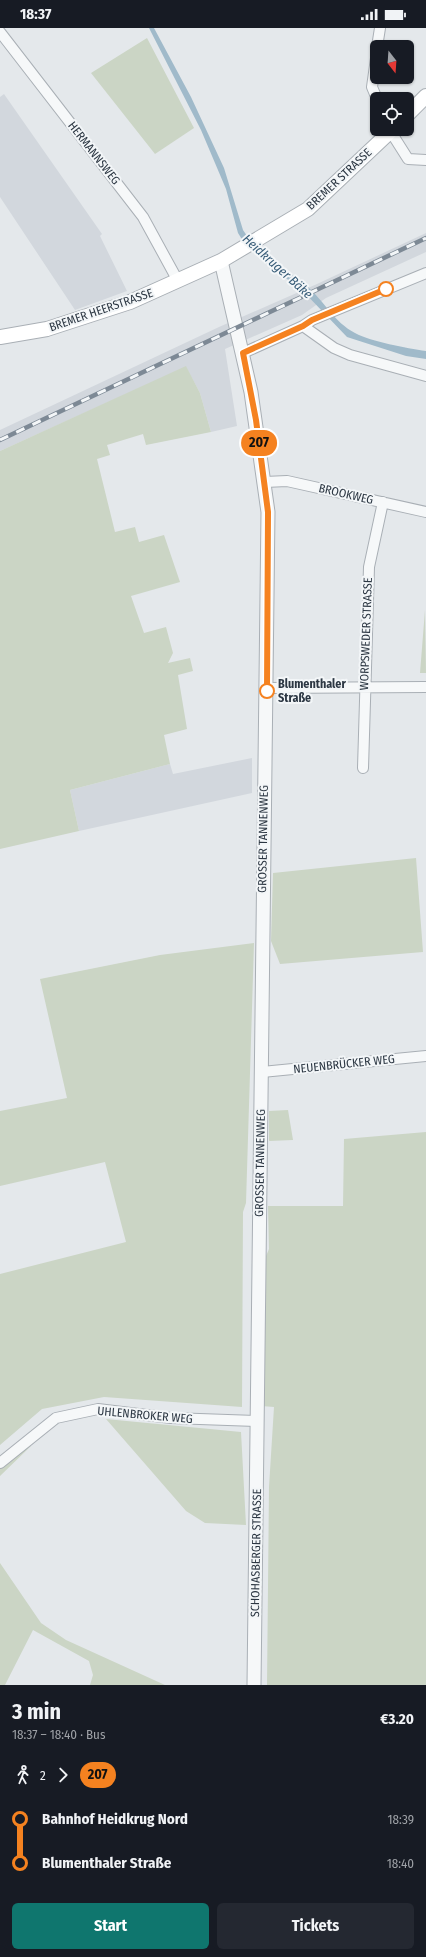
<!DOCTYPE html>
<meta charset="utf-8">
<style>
body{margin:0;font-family:"Fira Sans Condensed",sans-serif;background:#242831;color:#f1f3f6;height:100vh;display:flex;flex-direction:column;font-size:15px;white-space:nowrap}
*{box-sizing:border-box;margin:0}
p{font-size:13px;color:#9ea1a6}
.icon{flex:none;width:22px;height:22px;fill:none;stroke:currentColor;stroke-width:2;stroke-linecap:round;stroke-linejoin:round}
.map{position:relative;height:1657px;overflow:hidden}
.drawer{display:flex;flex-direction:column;background:#171b24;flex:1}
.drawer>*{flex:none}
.badge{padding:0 8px;border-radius:13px;font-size:14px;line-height:26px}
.needle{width:26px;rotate:163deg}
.tools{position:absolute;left:370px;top:12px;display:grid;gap:8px}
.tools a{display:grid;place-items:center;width:44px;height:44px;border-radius:6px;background:#171b24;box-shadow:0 1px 3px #0004;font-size:20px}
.map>.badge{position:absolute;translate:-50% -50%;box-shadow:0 0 0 2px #fff}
.legs{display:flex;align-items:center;gap:6px;height:44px;padding:0 12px;font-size:13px}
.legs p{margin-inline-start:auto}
.overview{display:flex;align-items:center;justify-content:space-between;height:68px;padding:0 12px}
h1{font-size:22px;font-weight:700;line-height:30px}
.button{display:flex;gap:8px;margin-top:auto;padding:8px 12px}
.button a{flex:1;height:46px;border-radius:6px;background:#0f766e;color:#fff;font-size:16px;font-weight:700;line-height:46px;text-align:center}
.button a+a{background:#242831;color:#f1f3f6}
ul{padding:0 12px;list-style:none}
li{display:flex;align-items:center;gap:14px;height:44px;font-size:15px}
li i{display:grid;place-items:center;width:6px;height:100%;margin:0 5px;background:currentColor}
li i::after{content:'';width:10px;height:10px;margin:-5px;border:3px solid;border-radius:50%;background:#171b24}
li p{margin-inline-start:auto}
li:first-child i{background:linear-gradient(#0000 50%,currentColor 0)}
li:last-child i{background:linear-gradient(currentColor 50%,#0000 0)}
.status{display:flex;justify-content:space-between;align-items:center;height:28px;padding:0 20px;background:#171b24;direction:ltr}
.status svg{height:11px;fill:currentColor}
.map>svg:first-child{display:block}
</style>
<div class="status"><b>18:37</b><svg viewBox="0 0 49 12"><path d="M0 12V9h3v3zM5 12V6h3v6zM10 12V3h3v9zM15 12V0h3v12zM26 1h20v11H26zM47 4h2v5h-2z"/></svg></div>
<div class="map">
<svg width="426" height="1657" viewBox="0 0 426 1657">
<rect width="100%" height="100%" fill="#e4e8eb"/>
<!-- built -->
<path fill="#d2d7dd" d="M4,66l98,140 -2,2 27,55 -52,19 -75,-113v-100z
M426,205v19l-100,46 -24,17 -77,34 12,77 -26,6 -11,-39 -14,-26 -186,84v-21l219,-103 98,-43z
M252,730v35l-173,38 -9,-41 100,-26 3,10z"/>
<!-- green -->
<path fill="#cbd5c5" d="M147,10l47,90 -39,26 -64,-81z
M186,338l14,27 11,39 -65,13 -3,-11 -36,11 3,10 -13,4 18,73 20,-5 4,15 25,-7 16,47 -49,14 13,37 22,-6 7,26 -5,10 22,-5 3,13 -15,4 9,54 -23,6 6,29 -100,26 9,41 -79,18v-398z
M425,582l1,63h-6z
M416,830l7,94 -143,12 -9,-23 2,-68z
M254,915l-8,260 -3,9 -1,195 -138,-10 -62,12 -42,36v-171l126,-32 -21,-80 -105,24v-75l67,-13 -27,-119 120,-24z
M288,1082l5,30 -24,1v-30z
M426,1104v553h-159l2,-198 5,-80 -13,-1 3,-145 5,-12 -1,-43h75l1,-67z
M106,1391l135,13 5,93 -41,-2 -19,-12z
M29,1416l2,2 -31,30v-10z
M0,1535l41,60 25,17 99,45h-75l3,-10 -4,-14 -56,-31 -28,55h-5z"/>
<!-- water -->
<path fill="#a0baca" d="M149,0h5l37,69 33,71 19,62c15,24 43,38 64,56 17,15 27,36 48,47 17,9 51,15 71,18v8l-20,-3 -59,-19 -46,-48 -32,-23 -26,-25 -5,-8 -12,-44 -25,-59z"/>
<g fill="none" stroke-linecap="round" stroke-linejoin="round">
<defs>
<path id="minor" d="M0,4l143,185 35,64
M377,19l3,-19
M377,23l-5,36 5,12
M389,101l19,30 18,1
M303,298l31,22 16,7 76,21
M243,325l60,-27 9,-6 114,-47
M265,454l22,-1 139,31
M267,660l159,-1
M363,740l6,-201 14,-65
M262,1044l164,-16
M0,1435l56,-45 42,-9 73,9 86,3"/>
<path id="tertiary" d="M221,233l30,131 17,120 -14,1173"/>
<path id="secondary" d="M407,87l19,-19
M0,309l47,-8 83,-27 91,-41 87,-52 85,-80"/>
</defs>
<!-- minor casing -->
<use href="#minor" stroke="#a9afb5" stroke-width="12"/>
<!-- tertiary casing -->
<use href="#tertiary" stroke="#a9afb5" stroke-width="15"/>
<!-- secondary casing -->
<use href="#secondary" stroke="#a9afb5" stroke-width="16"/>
<!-- minor -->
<use href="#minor" stroke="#f6f8f9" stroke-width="10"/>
<!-- tertiary -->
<use href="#tertiary" stroke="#f6f8f9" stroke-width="13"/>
<!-- secondary -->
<use href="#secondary" stroke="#fff" stroke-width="14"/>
<defs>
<path id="rail" d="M0,412l426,-202"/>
</defs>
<!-- rail casing -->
<use href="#rail" stroke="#7d8995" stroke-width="4.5"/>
<!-- rail -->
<use href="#rail" stroke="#f3f6f8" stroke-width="3" stroke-dasharray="9" stroke-linecap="butt"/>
</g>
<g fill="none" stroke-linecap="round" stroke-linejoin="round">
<defs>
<path id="line-1" d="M267,663l1,-179 -12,-92 -13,-67 60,-27 9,-6 74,-31"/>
</defs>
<!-- line-1 casing -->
<use href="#line-1" stroke="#fff" stroke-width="9"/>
<!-- line-1 -->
<use href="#line-1" stroke="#f58220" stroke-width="6"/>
</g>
<!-- markers -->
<g fill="#fff" stroke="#f58220" stroke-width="2">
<circle cx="386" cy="261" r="7"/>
<circle cx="267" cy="663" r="7"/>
</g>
<g text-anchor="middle" stroke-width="4" stroke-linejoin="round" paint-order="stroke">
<!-- street labels -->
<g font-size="12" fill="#2c3743" stroke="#f3f6f8">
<text transform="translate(94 125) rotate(52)" y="4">HERMANNSWEG</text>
<text transform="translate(339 151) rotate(-43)" y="4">BREMER STRASSE</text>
<text transform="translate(101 282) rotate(-19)" y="4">BREMER HEERSTRASSE</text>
<text transform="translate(346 466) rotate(13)" y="4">BROOKWEG</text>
<text transform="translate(366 606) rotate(-88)" y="4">WORPSWEDER STRASSE</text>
<text transform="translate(263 811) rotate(-89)" y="4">GROSSER TANNENWEG</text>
<text transform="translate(344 1036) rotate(-6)" y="4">NEUENBRÜCKER WEG</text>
<text transform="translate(260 1135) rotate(-89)" y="4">GROSSER TANNENWEG</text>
<text transform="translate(145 1387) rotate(5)" y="4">UHLENBROKER WEG</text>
<text transform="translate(256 1525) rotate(-89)" y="4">SCHOHASBERGER STRASSE</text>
</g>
<!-- stop labels -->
<g font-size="12" font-weight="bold" fill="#2c3743" stroke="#f3f6f8" text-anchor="start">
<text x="278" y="660">Blumenthaler<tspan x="278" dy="14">Straße</tspan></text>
</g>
<!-- water labels -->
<g font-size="13" font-style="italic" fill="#365b77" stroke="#f3f6f8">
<text transform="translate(278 238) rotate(42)" y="5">Heidkruger Bäke</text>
</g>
</g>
</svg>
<div class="tools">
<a><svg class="needle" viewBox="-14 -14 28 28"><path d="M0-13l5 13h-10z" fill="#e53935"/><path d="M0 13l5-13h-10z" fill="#9ea1a6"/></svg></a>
<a><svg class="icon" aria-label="locate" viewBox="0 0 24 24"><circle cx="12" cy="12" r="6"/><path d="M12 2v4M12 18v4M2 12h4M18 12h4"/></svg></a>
</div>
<b class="badge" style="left:259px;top:415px;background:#f58220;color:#111">207</b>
</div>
<section class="drawer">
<div class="overview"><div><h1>3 min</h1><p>18:37 – 18:40 · Bus</p></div><b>€3.20</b></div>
<div class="legs"><svg class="icon" aria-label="walk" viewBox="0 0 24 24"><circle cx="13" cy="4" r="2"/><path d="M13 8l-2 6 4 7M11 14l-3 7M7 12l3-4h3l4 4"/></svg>2<svg class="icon" aria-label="forward" viewBox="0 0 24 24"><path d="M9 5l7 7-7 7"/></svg><b class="badge" style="background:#f58220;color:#111">207</b></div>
<ul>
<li><i style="color:#f58220"></i><b>Bahnhof Heidkrug Nord</b><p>18:39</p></li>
<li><i style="color:#f58220"></i><b>Blumenthaler Straße</b><p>18:40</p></li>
</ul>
<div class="button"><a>Start</a><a>Tickets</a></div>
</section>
